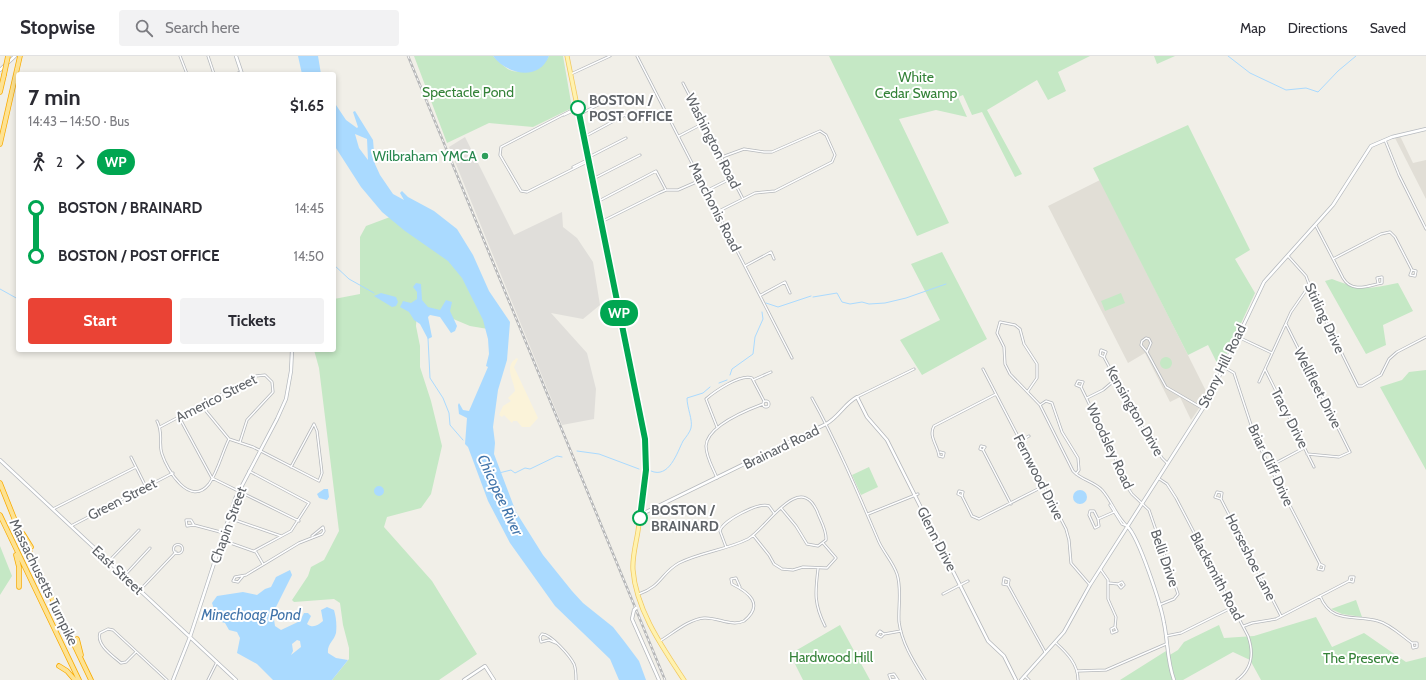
<!DOCTYPE html>
<meta charset="utf-8">
<style>
body{margin:0;font-family:Cabin,sans-serif;background:#f2f2f3;color:#2b2b33;height:100vh;display:flex;flex-direction:column;font-size:15px;white-space:nowrap}
*{box-sizing:border-box;margin:0}
p{font-size:13px;color:#7c7c81}
.icon{flex:none;width:22px;height:22px;fill:none;stroke:currentColor;stroke-width:2;stroke-linecap:round;stroke-linejoin:round}
.map{position:relative;flex:1;overflow:hidden}
.drawer{position:absolute;left:16px;top:16px;width:320px;height:280px;display:flex;flex-direction:column;background:#fff;border-radius:4px;box-shadow:0 2px 6px #0003}
.drawer>*{flex:none}
.badge{padding:0 8px;border-radius:13px;font-size:14px;line-height:26px}
.map>.badge{position:absolute;translate:-50% -50%;box-shadow:0 0 0 2px #fff}
.legs{display:flex;align-items:center;gap:6px;height:44px;padding:0 12px;font-size:13px}
.legs p{margin-inline-start:auto}
.headline{display:flex;align-items:center;justify-content:space-between;height:68px;padding:0 12px}
h1{font-size:22px;font-weight:800;line-height:30px}
.button{display:flex;gap:8px;margin-top:auto;padding:8px 12px}
.button a{flex:1;height:46px;border-radius:4px;background:#ea4335;color:#fff;font-size:16px;font-weight:800;line-height:46px;text-align:center}
.button a+a{background:#f2f2f3;color:#2b2b33}
ul{padding:0 12px;list-style:none}
li{display:flex;align-items:center;gap:14px;height:48px;font-size:15px}
li i{display:grid;place-items:center;width:6px;height:100%;margin:0 5px;background:currentColor}
li i::after{content:'';width:10px;height:10px;margin:-5px;border:3px solid;border-radius:50%;background:#fff}
li p{margin-inline-start:auto}
li:first-child i{background:linear-gradient(#0000 50%,currentColor 0)}
li:last-child i{background:linear-gradient(currentColor 50%,#0000 0)}
header{display:flex;align-items:center;gap:24px;box-sizing:border-box;height:56px;padding:0 20px;background:#fff;border-bottom:1px solid #e1e1e2}
header strong{font-size:19px}
nav{display:flex;gap:22px;margin-inline-start:auto;font-size:14px}
.search{width:280px;height:36px;background:#f2f2f3;display:flex;align-items:center;gap:10px;box-sizing:border-box;padding:0 14px;border-radius:4px;color:#7c7c81;font-size:15px}
.map>svg:first-child{display:block}
</style>
<header>
<strong>Stopwise</strong>
<div class="search"><svg class="icon" aria-label="search" viewBox="0 0 24 24"><circle cx="10" cy="10" r="6"/><path d="M15 15l6 6"/></svg>Search here</div>
<nav><a>Map</a><a>Directions</a><a>Saved</a></nav>
</header>
<div class="map">
<svg width="1426" height="624" viewBox="0 0 1426 624">
<rect width="100%" height="100%" fill="#f1efe8"/>
<!-- industrial -->
<path fill="#e0deda" d="M465,81l49,98 48,-23 1,15 14,11 16,24 7,43 -17,14 -32,-6 36,40 9,36 -2,30 -32,6 -113,-278z"/>
<!-- education -->
<path fill="#e1ded6" d="M1400,80l13,27 13,-3v39l-31,-61z
M1100,124l108,215 -17,25 -11,-23 -10,5 -25,-49 -17,10 -80,-157z"/>
<!-- green -->
<path fill="#c5e8c5" d="M414,0h79c17,16 19,20 41,10 7,-2 12,-4 15,-10h14l9,52 -39,19 -44,-4 -42,20z
M829,0h261l-32,16 8,19 -18,9 -11,-20 -50,30 35,64 -7,3 -33,-65 -10,3 -9,-20 -5,2 9,20 -31,-7 -37,9 50,104 -32,13z
M1154,0h21l-18,8z
M1188,69l62,125 -15,9 20,34 -35,76 -12,-24 -20,10 -95,-187z
M390,161l69,51 29,61 -18,-3 -31,-13h-22l-1,13 4,20v21l11,34 11,45 -11,48 -10,14 -34,9 -3,10 48,54 45,73 -38,26h-107l17,-21v-11l-6,-23 -3,-22 -6,-4 -40,3 -2,-2 16,-24 3,-9 13,-7 15,-29 -20,-163 -5,-18h20v-51l26,-5v-57l6,-11z
M942,196l45,87 -65,36 -22,-35 40,-20 -29,-56z
M1332,223c31,12 35,10 66,4l15,28 -30,14 3,20 -20,9 -41,-73z
M1121,237l4,10 -20,8 -4,-10z
M1160 307a6 6 0 1 1 12 0a6 6 0 1 1-12 0Z
M1426,314v100l-46,-83 22,-7 7,-8z
M869,411l9,20 -17,8 -9,-20z
M0,490l12,30 -12,19z
M1356,544l6,17 -20,-3 -11,-5z
M1316,561l16,30 32,-14 42,29 20,-5v23h-165l-11,-20 -17,-8 -50,28h-63l46,-29 2,5 10,-6 6,-8 35,-17 5,13 30,-2z
M840,569l30,55h-67l-13,-26z"/>
<!-- sand -->
<path fill="#fbf3d9" d="M517,302l1,1 -4,8 24,51 -8,9h-8l-5,-6h-4l-1,2 -8,-8 -2,2 -3,-2 4,-9 8,-5 -3,-3 7,-7c-1,-10 -12,-25 2,-33z"/>
<!-- water -->
<path fill="#aadaff" fill-rule="evenodd" d="M298,0h20l3,18h-19z
M493,0h56c-10,26 -43,18 -56,0z
M334,46l12,18 11,8 1,-1 -5,-15 2,-1 18,29 2,24 5,11 13,19 11,6 -4,-7 2,-2 6,6 26,14 23,18 16,26 16,36 21,31 -3,38 -9,30 -5,37 2,16 -1,11 22,58 27,43 29,36 11,12 30,24 11,14 15,20 7,19h-27l-9,-21 -55,-53 -45,-63 -22,-42 -20,-54 -3,-3 2,-26 -8,-4 -1,-9 1,-2 4,7 6,1 19,-44 -2,-1 3,-12 -1,-15 -5,-19 -21,-42 -14,-17 -43,-30 -23,-19 -21,-25 -27,-42zM355,78l12,5 1,21 -9,-12z
M416,227l5,1 1,16 6,7 12,3 6,-10 6,2 -2,9 7,15 -2,5 -4,2 -11,-16 -10,-2 -2,2 4,20 -4,2 -8,-15 -6,-4 -5,-8 -9,-5 3,-6 8,2 6,-4v-7l-4,-5z
M381,237l15,4 2,5 -2,4 -4,1 -18,-11z
M374 435a5 5 0 1 1 10 0a5 5 0 1 1-10 0Z
M324,433h4l1,8 -2,3 -8,-2 -2,-4z
M1073 441a7 7 0 1 1 14 0a7 7 0 1 1-14 0Z
M290,514l2,5 -19,38 2,13 6,4 19,-9 4,-8h4l3,3 -4,8c6,5 11,1 16,-3l-2,-11 6,-3 7,3c2,7 3,15 2,23 -2,8 -9,11 -8,20l8,5 12,2 -16,20h-59l-16,-16 -20,-11 3,-15 -3,-6 -8,-2 -4,-7 -7,-2 -6,-18 5,-7 26,-4 14,3 8,-6 6,-2 5,-10zM297,584l3,1 1,6 -10,8 2,-4 -1,-7z"/>
<g fill="none" stroke-linecap="round" stroke-linejoin="round">
<!-- stream -->
<path stroke="#aadaff" stroke-width="1" d="M1228,0l22,17 36,17 20,-2 12,4 20,-21 18,-15
M334,209l15,14 25,14
M0,233l18,10
M813,241l24,-4 5,9 8,2 12,-2 7,2 16,-1 21,-5 40,-14
M766,247l12,4 33,-11
M428,282l2,40 13,20 6,15 1,12 13,15
M730,319l2,-6 21,-15 2,-17 8,-18 -1,-7
M719,327l8,-3
M577,395l22,3 40,15
M651,415c18,8 26,-18 32,-30 3,-4 7,-9 8,-13 2,-8 -4,-20 -4,-30l16,-5 7,-6
M499,417l12,-3 4,3 10,-5 5,1 27,-13 5,1"/>
<defs>
<path id="minor" d="M180,0l7,18
M208,0l6,18
M637,0l155,302
M236,18l5,-2
M571,18l39,-18
M683,27l60,116
M576,52l-75,39 -1,8 21,36 6,1 58,-29 6,-7 35,-18
M580,58l36,-18
M564,59l13,-6
M679,80l25,-13
M584,81l41,-22 5,5
M1385,84l14,35 27,54
M573,111l14,-7
M593,123l47,-24
M706,135l26,-13
M597,146l59,-31 10,19
M717,156l38,-19 20,-2 57,-29 3,-7 -9,-20 -6,-4 -48,21h-8l-20,-3 -22,8
M601,166l58,-29 7,-3h12l23,-10
M1316,170l27,52c9,16 27,7 39,5v-6l-5,1 1,5
M1288,200l18,20 7,19 45,91h4l19,-11 8,-16 8,-7 29,-15
M1333,203l48,-25 9,-2 5,5 17,33 -2,5 5,1 1,-5 -4,-1
M745,210l26,-14 3,7
M761,239l24,-13 5,11
M1286,268l64,128 -11,5 -32,-3
M1238,281l34,16
M1147,296l4,-9 -2,-4 -3,-1 -4,3 -1,4 6,7 19,35 36,21
M1104,301l2,-5 -5,-2 -1,5 4,2 29,55 29,46 5,5
M1224,311l10,6 22,67 64,124 -2,5 5,1 1,-4 -4,-2
M983,313l83,160 3,11 2,23 19,22
M1265,313l49,98
M753,324l18,-8
M1259,326l32,-70 18,-26
M1081,331l2,-5 -5,-1 -2,4 5,2 31,64 14,34 6,9 17,16 29,84 -4,5 -15,6
M1028,335l9,-13v-14l-13,-20 -4,-15 -5,-4 -15,-3 -3,11 7,14 1,17 5,10 30,31 33,66c8,9 20,10 29,19 10,11 14,26 25,36
M857,341l57,-28
M812,342c26,47 46,95 67,144 5,11 14,20 18,32 5,15 1,32 2,48 3,22 15,40 26,58
M1087,342l16,-8 13,-11
M763 348a3 3 0 1 1 6 0a3 3 0 1 1-6 0Z
M201,349l28,34 24,8 66,34 3,-8 -5,-42 -3,-7 -23,43
M1040,349l6,-4 6,2 10,29 16,26 1,12 -3,4
M179,361l33,61 87,43
M157,365c7,13 1,22 5,33 5,16 28,54 47,30 9,-13 13,-31 20,-45
M160,371l90,-48 6,-3 9,-1 7,7 1,10 -26,28 -7,22
M717,371l-11,-28c8,-7 35,-26 46,-21l12,23
M1020,385l9,-5
M983,394l2,-3 -4,-1 -1,3 3,1 28,54
M940,396l4,1 -1,4 -4,-1c-1,-10 -11,-20 -5,-30l62,-32
M131,401l15,30
M1270,410l34,-18
M249,415l60,32 -18,28 -37,20
M717,422c-4,-10 -11,-21 -11,-32 1,-20 41,-36 57,-42
M1158,422l9,6 9,14 72,138c6,17 4,33 -11,44
M962,440l1,-4 -4,-1 -1,3 4,2 10,20 7,3 65,-33
M1221,443l1,-6 -5,-1 -2,5 6,2 60,117
M1110,449l12,19 5,2
M53,453l83,-42
M868,458l50,-20
M229,462l52,18
M1098,463l1,7 -4,2 -6,-13 1,-4h4l4,8 16,-7
M194,469l-3,-5h-5l1,6 7,-1 30,8
M71,470l102,-53
M753,479l16,20 5,9 8,5 11,1 10,-3 24,1 9,-10 -13,-15
M222,484l34,12 7,12
M173.5 493a4.5 4.5 0 1 1 9 0a4.5 4.5 0 1 1-9 0Z
M726,491l-6,-16c2,-10 38,-29 49,-25l5,7
M109,505l30,-31
M818,513c-3,24 -4,35 7,57
M1101,514l7,10v19l8,18 -1,10 -4,2 1,4 5,-2 -2,-4
M125,519l25,-27
M243,520l-5,6 -5,-1 2,-4 11,-2 53,-32 23,-9 2,-3 -1,-4 -11,9
M1109,527l9,1 4,-2 2,3 -3,3 -3,-4
M1008,529l1,-5 -5,-2 -1,6 5,1 37,67
M140,534l36,-38
M639,538c23,-8 22,-21 40,-31 22,-11 47,-13 69,-24 18,-10 51,-68 69,-28 3,9 10,19 9,29l-8,6 -11,-2 -11,-18 -15,-18
M943,538l25,-13
M1320,540c12,29 34,18 58,25 12,3 24,15 34,22l1,5 4,-1v-4h-5
M1244,570l8,-3 24,-4 73,-38 4,1 1,-5h-4l-1,4
M884,578l-3,3 -4,-2 3,-4 4,3 17,-3
M1166,580l15,-3 52,-26
M660,585c12,-7 29,-22 44,-23 14,-1 27,9 40,3 21,-17 4,-29 -12,-37l-1,-5 5,-1 4,9
M556,587l-7,-3 -8,2 -1,-5 2,-3c9,0 28,22 32,30 2,5 2,10 2,16
M1056,587c11,10 22,21 22,37
M136,596l-10,10 -5,1c-8,-7 -25,-18 -21,-30l8,-4 5,1 54,50
M1077,615l29,-1 60,-26
M1025,620l4,4
M897,623l-6,1 -2,-5 5,-1 4,6
M208,624l9,-18"/>
<path id="tertiary" d="M0,14l15,-14
M640,459l186,-91c13,-7 18,-20 31,-27l10,20 20,23 101,201 16,15 12,24
M634,554l-2,9 27,61
M464,624l21,-14 9,14"/>
<path id="secondary" d="M236,0l6,18
M0,404l236,220
M1127,470c12,11 34,79 37,97 4,19 3,38 10,57
M173,624l17,-43 45,-138 42,-80 9,-20 5,-28 1,-21
M1021,624l43,-48 26,-47 117,-183 57,-120 69,-77 38,-59 21,-9 34,-8"/>
<path id="primary" d="M567,0l78,387c3,29 -3,59 -7,88 -2,13 -6,26 -5,39 3,40 30,78 51,110"/>
<path id="motorway" d="M0,36l4,-17
M0,88l20,-88
M0,427l16,40 75,157
M0,459l79,165
M23,478l8,13
M16,499l3,12v20
M77,583l4,16
M59,610l8,5 8,9"/>
</defs>
<!-- minor casing -->
<use href="#minor" stroke="#b5b8bc" stroke-width="3"/>
<!-- tertiary casing -->
<use href="#tertiary" stroke="#b5b8bc" stroke-width="4"/>
<!-- secondary casing -->
<use href="#secondary" stroke="#b6babf" stroke-width="4"/>
<!-- primary casing -->
<use href="#primary" stroke="#f2c960" stroke-width="5"/>
<!-- motorway casing -->
<use href="#motorway" stroke="#f9ab00" stroke-width="5.5"/>
<!-- minor -->
<use href="#minor" stroke="#fff" stroke-width="1.5"/>
<!-- tertiary -->
<use href="#tertiary" stroke="#fff" stroke-width="2.5"/>
<!-- secondary -->
<use href="#secondary" stroke="#fff" stroke-width="2.5"/>
<!-- primary -->
<use href="#primary" stroke="#fff2af" stroke-width="3.5"/>
<!-- motorway -->
<use href="#motorway" stroke="#fde293" stroke-width="4"/>
<defs>
<path id="rail" d="M408,0l257,624"/>
</defs>
<!-- rail casing -->
<use href="#rail" stroke="#b6b7b8" stroke-width="2.5"/>
<!-- rail -->
<use href="#rail" stroke="#fff" stroke-width="1" stroke-dasharray="3" stroke-linecap="butt"/>
<defs>
<path id="tertiary-bridge" d="M634,554l2,-2"/>
<path id="motorway-bridge" d="M4,19l4,-19"/>
</defs>
<!-- tertiary-bridge casing -->
<use href="#tertiary-bridge" stroke="#b5b8bc" stroke-width="4" stroke-linecap="butt"/>
<!-- motorway-bridge casing -->
<use href="#motorway-bridge" stroke="#f9ab00" stroke-width="5.5" stroke-linecap="butt"/>
<!-- tertiary-bridge -->
<use href="#tertiary-bridge" stroke="#fff" stroke-width="2.5"/>
<!-- motorway-bridge -->
<use href="#motorway-bridge" stroke="#fde293" stroke-width="4"/>
</g>
<g fill="none" stroke-linecap="round" stroke-linejoin="round">
<defs>
<path id="line-1" d="M578,52l67,331 1,31 -6,48"/>
</defs>
<!-- line-1 casing -->
<use href="#line-1" stroke="#fff" stroke-width="9"/>
<!-- line-1 -->
<use href="#line-1" stroke="#00a651" stroke-width="6"/>
</g>
<!-- markers -->
<g fill="#fff" stroke="#00a651" stroke-width="2">
<circle cx="578" cy="52" r="7"/>
<circle cx="640" cy="462" r="7"/>
</g>
<circle fill="#2e9e5b" stroke="#fff" stroke-width="1.5" cx="485" cy="100" r="4"/>
<g text-anchor="middle" stroke-width="4" stroke-linejoin="round" paint-order="stroke">
<!-- park labels -->
<g font-size="14" fill="#348238" stroke="#fff">
<text x="916" y="26">White<tspan x="916" dy="16">Cedar Swamp</tspan></text>
<text x="468" y="41">Spectacle Pond</text>
<text x="831" y="606">Hardwood Hill</text>
<text x="1361" y="607">The Preserve</text>
</g>
<!-- stop labels -->
<g font-size="14" font-weight="bold" fill="#5f6368" stroke="#fff" text-anchor="start">
<text x="589" y="49">BOSTON /<tspan x="589" dy="16">POST OFFICE</tspan></text>
<text x="651" y="459">BOSTON /<tspan x="651" dy="16">BRAINARD</tspan></text>
</g>
<!-- street labels -->
<g font-size="14" fill="#5f6368" stroke="#fff">
<text transform="translate(713 85) rotate(63)" y="5">Washington Road</text>
<text transform="translate(715 151) rotate(63)" y="5">Manchonis Road</text>
<text transform="translate(1325 262) rotate(65)" y="5">Stirling Drive</text>
<text transform="translate(1222 310) rotate(-64)" y="5">Stony Hill Road</text>
<text transform="translate(1318 332) rotate(63)" y="5">Wellfleet Drive</text>
<text transform="translate(216 342) rotate(-27)" y="5">Americo Street</text>
<text transform="translate(1135 355) rotate(60)" y="5">Kensington Drive</text>
<text transform="translate(1290 362) rotate(63)" y="5">Tracy Drive</text>
<text transform="translate(1110 390) rotate(65)" y="5">Woodsley Road</text>
<text transform="translate(781 391) rotate(-26)" y="5">Brainard Road</text>
<text transform="translate(1271 409) rotate(65)" y="5">Briar Cliff Drive</text>
<text transform="translate(1039 421) rotate(63)" y="5">Fernwood Drive</text>
<text transform="translate(122 443) rotate(-27)" y="5">Green Street</text>
<text transform="translate(228 469) rotate(-70)" y="5">Chapin Street</text>
<text transform="translate(937 483) rotate(63)" y="5">Glenn Drive</text>
<text transform="translate(1251 501) rotate(63)" y="5">Horseshoe Lane</text>
<text transform="translate(1165 502) rotate(71)" y="5">Belli Drive</text>
<text transform="translate(118 514) rotate(43)" y="5">East Street</text>
<text transform="translate(1217 520) rotate(62)" y="5">Blacksmith Road</text>
<text transform="translate(44 526) rotate(64)" y="5">Massachusetts Turnpike</text>
</g>
<!-- leisure labels -->
<g font-size="14" fill="#27864d" stroke="#fff" text-anchor="end">
<text x="477" y="105">Wilbraham YMCA</text>
</g>
<!-- water labels -->
<g font-size="15" font-style="italic" fill="#4174aa" stroke="#fff">
<text transform="translate(500 439) rotate(65)" y="5">Chicopee River</text>
<text x="251" y="564">Minechoag Pond</text>
</g>
</g>
</svg>
<b class="badge" style="left:619px;top:257px;background:#00a651;color:#fff">WP</b>
<section class="drawer">
<div class="headline"><div><h1>7 min</h1><p>14:43 – 14:50 · Bus</p></div><b>$1.65</b></div>
<div class="legs"><svg class="icon" aria-label="walk" viewBox="0 0 24 24"><circle cx="13" cy="4" r="2"/><path d="M13 8l-2 6 4 7M11 14l-3 7M7 12l3-4h3l4 4"/></svg>2<svg class="icon" aria-label="forward" viewBox="0 0 24 24"><path d="M9 5l7 7-7 7"/></svg><b class="badge" style="background:#00a651;color:#fff">WP</b></div>
<ul>
<li><i style="color:#00a651"></i><b>BOSTON / BRAINARD</b><p>14:45</p></li>
<li><i style="color:#00a651"></i><b>BOSTON / POST OFFICE</b><p>14:50</p></li>
</ul>
<div class="button"><a>Start</a><a>Tickets</a></div>
</section>
</div>
